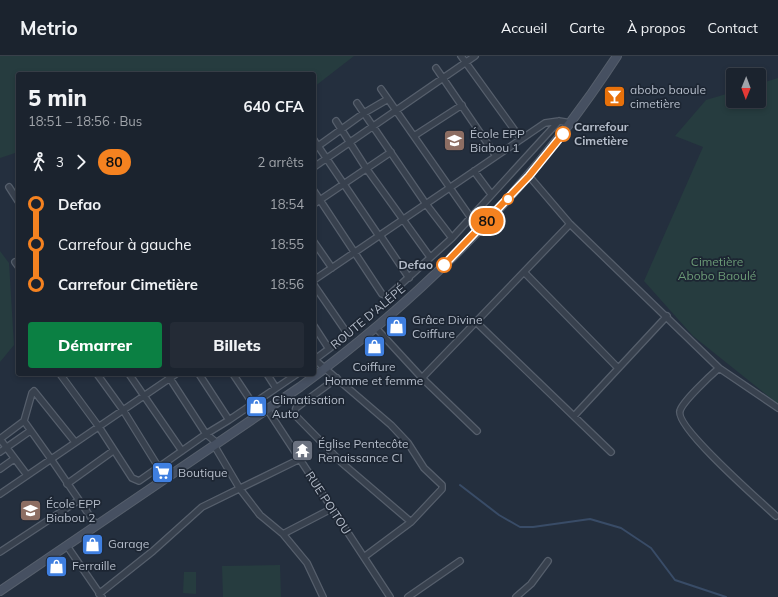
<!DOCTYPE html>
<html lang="fr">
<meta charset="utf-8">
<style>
body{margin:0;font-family:Mulish,sans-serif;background:#242b36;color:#f1f3f6;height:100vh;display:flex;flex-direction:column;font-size:15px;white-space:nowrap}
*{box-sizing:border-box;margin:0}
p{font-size:13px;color:#a0a4aa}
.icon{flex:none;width:22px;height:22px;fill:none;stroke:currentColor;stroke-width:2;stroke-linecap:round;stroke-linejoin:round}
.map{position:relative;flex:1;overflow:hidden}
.details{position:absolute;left:16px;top:16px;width:300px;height:304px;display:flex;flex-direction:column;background:#1b232e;border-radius:4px;box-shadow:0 2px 6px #0003,0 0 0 1px #39404a}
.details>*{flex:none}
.badge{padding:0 8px;border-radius:13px;font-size:14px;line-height:26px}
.needle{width:26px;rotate:181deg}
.tools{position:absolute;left:726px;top:12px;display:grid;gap:8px}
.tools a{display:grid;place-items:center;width:40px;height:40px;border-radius:4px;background:#1b232e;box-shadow:0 2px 6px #0003,0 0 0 1px #39404a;font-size:20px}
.map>.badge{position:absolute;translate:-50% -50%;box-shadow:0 0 0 2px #fff}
.legs{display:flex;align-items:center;gap:6px;height:44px;padding:0 12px;font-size:13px}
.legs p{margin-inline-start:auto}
.overview{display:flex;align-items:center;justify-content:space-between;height:68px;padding:0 12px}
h1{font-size:22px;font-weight:800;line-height:30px}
.cta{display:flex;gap:8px;margin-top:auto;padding:8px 12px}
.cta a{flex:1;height:46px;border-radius:4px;background:#0b8043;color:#fff;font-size:16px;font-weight:800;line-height:46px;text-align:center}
.cta a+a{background:#242b36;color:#f1f3f6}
ul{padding:0 12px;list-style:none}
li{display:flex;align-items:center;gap:14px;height:40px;font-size:15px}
li i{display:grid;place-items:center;width:6px;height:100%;margin:0 5px;background:currentColor}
li i::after{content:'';width:10px;height:10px;margin:-5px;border:3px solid;border-radius:50%;background:#1b232e}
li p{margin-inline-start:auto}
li:first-child i{background:linear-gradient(#0000 50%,currentColor 0)}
li:last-child i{background:linear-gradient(currentColor 50%,#0000 0)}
header{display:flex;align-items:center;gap:24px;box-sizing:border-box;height:56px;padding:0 20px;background:#1b232e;border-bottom:1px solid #39404a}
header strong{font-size:19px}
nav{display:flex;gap:22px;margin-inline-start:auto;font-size:14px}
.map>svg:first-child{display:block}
</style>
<header>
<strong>Metrio</strong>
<nav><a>Accueil</a><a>Carte</a><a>À propos</a><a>Contact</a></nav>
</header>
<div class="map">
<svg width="778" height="541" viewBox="0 0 778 541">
<rect width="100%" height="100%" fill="#242f3e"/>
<!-- green -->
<path fill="#263c3f" d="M0,0h354l-40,31v-13h-296v78l-18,6z
M778,22v326l-85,-68 -49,-55 59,-134 -28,-11 31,-36 27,-8v9h26v-17z
M0,195l9,12 5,82 -14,17z
M280,509l1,32h-58l-1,-31z
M184,516h12v22l-13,-1z"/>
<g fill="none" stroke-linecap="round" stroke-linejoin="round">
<!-- stream -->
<path stroke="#394c67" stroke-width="2" d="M460,429l39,30 21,12h13l57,-8 31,9 30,20 24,32 51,17"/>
<defs>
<path id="street" d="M461,0l60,83
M436,12l60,88
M381,33l90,129
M357,47l69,101 26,34
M336,65l30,47 64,89
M414,80l48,-31
M314,84l65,96
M314,93l50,-36 24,-14
M314,111l161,-111
M474,115l17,23
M529,120l41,48 149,144c-8,7 -37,34 -39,43 -5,16 81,91 96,105
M9,131l9,14
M314,135l68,103 6,2 64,-58 107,-117
M314,148l77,-52
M380,179l29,43
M314,186l18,26
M15,206l3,4
M524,216l94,96
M314,224l231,-157 14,-2 12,2
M314,229l33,48 -1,3 -32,24
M476,266l135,130
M314,270l15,23
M376,272l46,50 55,53
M314,303l77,66 17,18 16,25 18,17v4l-31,33
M719,312l59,40
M60,318l39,53 33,51 7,3 67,-47 23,-14 68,-46
M97,318l26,36 36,58
M129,318l53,77
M167,318l39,60 11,9
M199,318l30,46
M233,318l20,30
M267,318l9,14
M337,322l-41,30 -2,6 48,49 69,59 -47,35
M422,322l148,-154
M267,353l123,188
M574,360l93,-100
M24,365l27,38 45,66
M0,383l24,-18 8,-28 2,-2 41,51
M0,383l27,36
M214,389l26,44 20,26 23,19 24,29 16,34
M0,396l30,-21
M0,413l14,-10
M67,428l46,-33
M0,438l176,-120
M283,478l48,-25
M67,490l35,51
M0,496l79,-52
M99,538l54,-43 49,-44 98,-48
M408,541l52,-36
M516,541l15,-13 17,-23"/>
<path id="secondary" d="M0,535l300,-204c124,-91 233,-202 317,-331"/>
</defs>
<!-- street casing -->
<use href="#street" stroke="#565f6c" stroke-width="8"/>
<!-- secondary casing -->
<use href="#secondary" stroke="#565f6c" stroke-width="10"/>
<!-- street -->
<use href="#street" stroke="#38414e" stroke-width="5.5"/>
<!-- secondary -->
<use href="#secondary" stroke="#465061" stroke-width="8"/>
</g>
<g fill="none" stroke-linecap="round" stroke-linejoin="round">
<defs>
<path id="line-1" d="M444,209l85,-89 34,-42"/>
</defs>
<!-- line-1 casing -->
<use href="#line-1" stroke="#fff" stroke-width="9"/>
<!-- line-1 -->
<use href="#line-1" stroke="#f58220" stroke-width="6"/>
</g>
<!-- icons -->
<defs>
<symbol id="bar-square" viewBox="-11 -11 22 22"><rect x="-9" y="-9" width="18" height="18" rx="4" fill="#e8710a" stroke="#1d2633"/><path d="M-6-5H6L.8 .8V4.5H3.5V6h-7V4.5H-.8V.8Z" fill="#fff"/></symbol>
<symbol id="school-square" viewBox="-11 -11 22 22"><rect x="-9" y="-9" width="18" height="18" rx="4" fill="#8d6e63" stroke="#1d2633"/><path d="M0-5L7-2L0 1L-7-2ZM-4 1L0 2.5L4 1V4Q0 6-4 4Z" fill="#fff"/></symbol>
<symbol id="shop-square" viewBox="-11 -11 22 22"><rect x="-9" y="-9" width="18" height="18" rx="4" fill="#3f7fe0" stroke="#1d2633"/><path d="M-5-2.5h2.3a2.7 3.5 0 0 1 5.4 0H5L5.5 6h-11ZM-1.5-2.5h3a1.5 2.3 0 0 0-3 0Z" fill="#fff"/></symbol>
<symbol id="temple-square" viewBox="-11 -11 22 22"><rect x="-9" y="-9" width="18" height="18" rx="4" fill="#6b7280" stroke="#1d2633"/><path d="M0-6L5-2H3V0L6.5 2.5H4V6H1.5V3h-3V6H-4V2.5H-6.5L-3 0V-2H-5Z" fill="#fff"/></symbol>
<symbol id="supermarket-square" viewBox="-11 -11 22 22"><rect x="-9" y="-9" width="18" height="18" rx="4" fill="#3f7fe0" stroke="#1d2633"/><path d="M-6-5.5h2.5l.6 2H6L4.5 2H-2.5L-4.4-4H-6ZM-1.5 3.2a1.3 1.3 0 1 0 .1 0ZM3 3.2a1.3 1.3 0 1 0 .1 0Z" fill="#fff"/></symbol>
</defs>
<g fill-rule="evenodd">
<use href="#bar-square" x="602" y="28" width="25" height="25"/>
<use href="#school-square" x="442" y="72" width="25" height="25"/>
<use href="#shop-square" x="384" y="258" width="25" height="25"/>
<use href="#shop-square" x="362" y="278" width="25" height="25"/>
<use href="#shop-square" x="244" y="338" width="25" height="25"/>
<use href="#temple-square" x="290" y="382" width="25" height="25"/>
<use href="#supermarket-square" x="150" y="404" width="25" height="25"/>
<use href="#school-square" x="18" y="442" width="25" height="25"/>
<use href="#shop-square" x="80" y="476" width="25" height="25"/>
<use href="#shop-square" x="44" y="498" width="25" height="25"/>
</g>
<!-- markers -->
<g fill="#fff" stroke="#f58220" stroke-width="2">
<circle cx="563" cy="78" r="7"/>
<circle cx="508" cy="143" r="5"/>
<circle cx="444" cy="209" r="7"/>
</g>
<g text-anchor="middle" stroke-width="3.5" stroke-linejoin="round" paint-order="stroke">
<!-- poi labels -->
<g font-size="12" fill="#b4bcc9" stroke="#1d2633" text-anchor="start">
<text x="630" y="38">abobo baoule<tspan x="630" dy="14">cimetière</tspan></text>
<text x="470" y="82">École EPP<tspan x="470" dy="14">Biabou 1</tspan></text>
<text x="412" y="268">Grâce Divine<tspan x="412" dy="14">Coiffure</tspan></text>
<text x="374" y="315" text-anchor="middle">Coiffure<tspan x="374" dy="14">Homme et femme</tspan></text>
<text x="272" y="348">Climatisation<tspan x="272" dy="14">Auto</tspan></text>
<text x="318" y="392">Église Pentecôte<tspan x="318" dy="14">Renaissance CI</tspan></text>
<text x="178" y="421">Boutique</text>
<text x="46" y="452">École EPP<tspan x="46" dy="14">Biabou 2</tspan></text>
<text x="108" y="492">Garage</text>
<text x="72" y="514">Ferraille</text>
</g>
<!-- stop labels -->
<g font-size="12" font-weight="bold" fill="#b4bcc9" stroke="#1d2633" text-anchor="start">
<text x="574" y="75">Carrefour<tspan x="574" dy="14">Cimetière</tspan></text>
<text x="433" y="213" text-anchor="end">Defao</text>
</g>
<!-- park labels -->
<g font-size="12" fill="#6b9a76" stroke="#1d2633">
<text x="717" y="210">Cimetière<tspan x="717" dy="14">Abobo Baoulé</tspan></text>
</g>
<!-- street labels -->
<g font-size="12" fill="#b4bcc9" stroke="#1d2633">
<text transform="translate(368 261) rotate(-40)" y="4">ROUTE D'ALÉPÉ</text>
<text transform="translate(328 447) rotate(57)" y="4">RUE POITOU</text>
</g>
</g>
</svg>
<div class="tools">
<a><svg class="needle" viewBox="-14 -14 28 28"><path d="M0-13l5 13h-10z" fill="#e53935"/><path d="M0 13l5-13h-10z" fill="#a0a4aa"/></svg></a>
</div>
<b class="badge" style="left:487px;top:165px;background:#f58220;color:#111">80</b>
<section class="details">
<div class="overview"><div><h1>5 min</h1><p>18:51 – 18:56 · Bus</p></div><b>640 CFA</b></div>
<div class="legs"><svg class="icon" aria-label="walk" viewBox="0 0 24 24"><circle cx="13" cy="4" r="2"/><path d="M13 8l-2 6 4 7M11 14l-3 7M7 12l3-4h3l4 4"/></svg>3<svg class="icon" aria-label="forward" viewBox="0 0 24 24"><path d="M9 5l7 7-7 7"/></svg><b class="badge" style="background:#f58220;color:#111">80</b><p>2 arrêts</p></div>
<ul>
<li><i style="color:#f58220"></i><b>Defao</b><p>18:54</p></li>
<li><i style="color:#f58220"></i><span>Carrefour à gauche</span><p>18:55</p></li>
<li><i style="color:#f58220"></i><b>Carrefour Cimetière</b><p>18:56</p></li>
</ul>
<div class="cta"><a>Démarrer</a><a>Billets</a></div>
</section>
</div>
